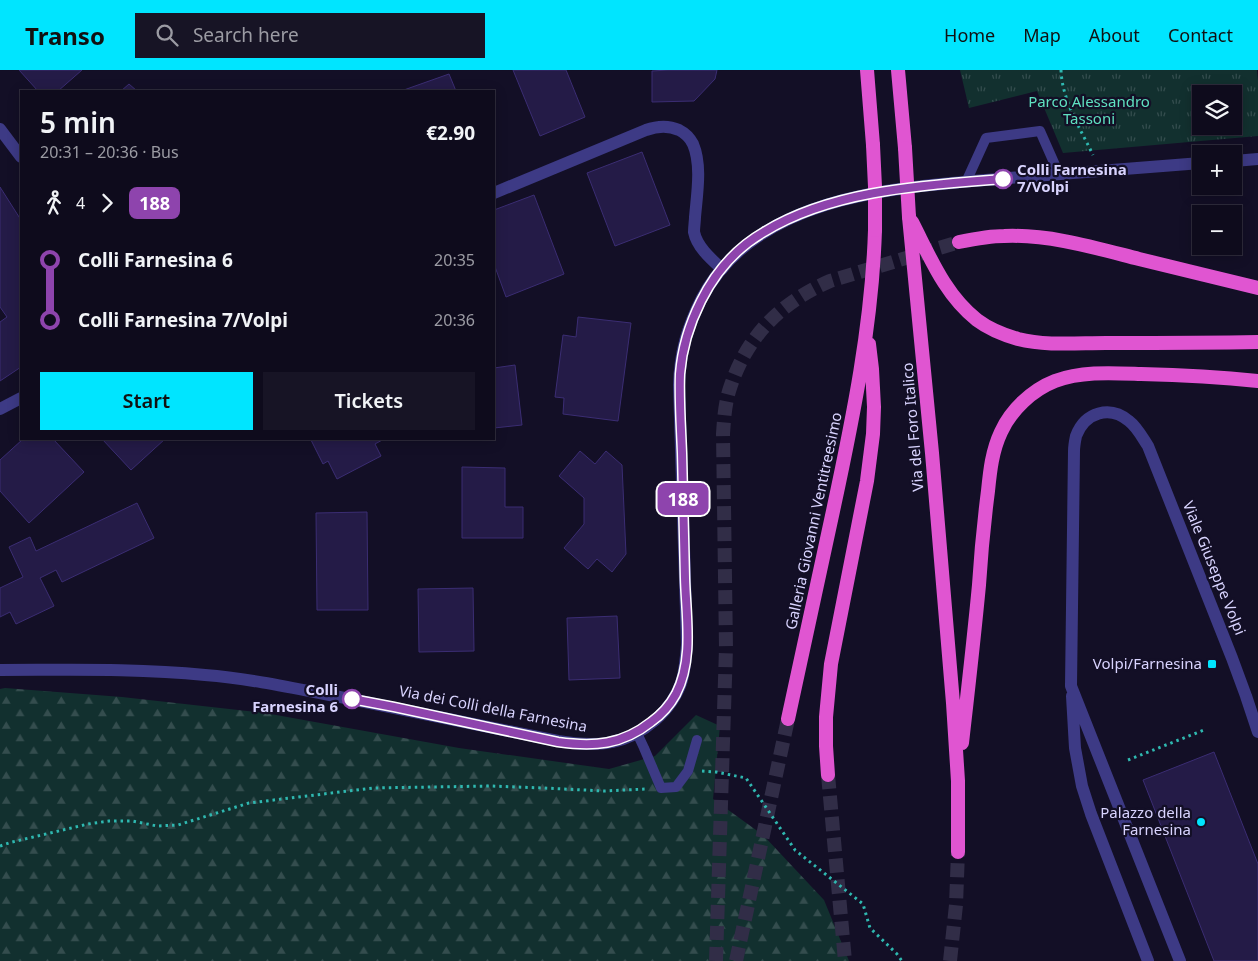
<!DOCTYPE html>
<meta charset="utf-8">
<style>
body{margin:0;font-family:"Noto Sans",sans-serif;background:#171425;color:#f1f3f6;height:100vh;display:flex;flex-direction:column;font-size:19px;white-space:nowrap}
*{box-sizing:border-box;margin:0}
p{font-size:16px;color:#9b9ba3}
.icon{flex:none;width:28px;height:28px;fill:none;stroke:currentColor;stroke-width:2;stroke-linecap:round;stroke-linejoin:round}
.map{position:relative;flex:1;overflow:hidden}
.details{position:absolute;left:20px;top:20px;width:475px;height:350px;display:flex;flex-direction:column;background:#0e0b1c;border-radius:0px;box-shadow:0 2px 12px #0003,0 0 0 1px #2e2b3b}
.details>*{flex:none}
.badge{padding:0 10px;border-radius:8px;font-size:18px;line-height:32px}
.controls{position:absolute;left:1192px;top:15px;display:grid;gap:10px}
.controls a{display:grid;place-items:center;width:50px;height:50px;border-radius:0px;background:#0e0b1c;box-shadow:0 2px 12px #0003,0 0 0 1px #2e2b3b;font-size:25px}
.map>.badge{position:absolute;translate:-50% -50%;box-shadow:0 0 0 2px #fff}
.legs{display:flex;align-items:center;gap:8px;height:55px;padding:0 20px;font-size:16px}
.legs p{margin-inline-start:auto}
.headline{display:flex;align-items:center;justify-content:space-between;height:85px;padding:0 20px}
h1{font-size:28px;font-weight:600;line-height:38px}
.primary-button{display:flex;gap:10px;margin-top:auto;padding:10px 20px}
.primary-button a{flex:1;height:58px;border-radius:0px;background:#00e5ff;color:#111;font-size:20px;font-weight:600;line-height:58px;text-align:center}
.primary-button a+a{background:#171425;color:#f1f3f6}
ul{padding:0 20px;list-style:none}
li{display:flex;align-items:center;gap:18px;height:60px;font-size:19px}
li i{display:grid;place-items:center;width:8px;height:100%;margin:0 6px;background:currentColor}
li i::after{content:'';width:12px;height:12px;margin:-6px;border:4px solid;border-radius:50%;background:#0e0b1c}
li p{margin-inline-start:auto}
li:first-child i{background:linear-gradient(#0000 50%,currentColor 0)}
li:last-child i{background:linear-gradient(currentColor 50%,#0000 0)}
header{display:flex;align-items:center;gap:30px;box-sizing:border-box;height:70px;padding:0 25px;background:#00e5ff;color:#111}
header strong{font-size:24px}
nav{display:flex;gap:28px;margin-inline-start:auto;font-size:18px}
.search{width:350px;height:45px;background:#171425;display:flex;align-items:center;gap:12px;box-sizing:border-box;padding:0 18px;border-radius:0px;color:#9b9ba3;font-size:19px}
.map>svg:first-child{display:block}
</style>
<header>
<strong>Transo</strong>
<div class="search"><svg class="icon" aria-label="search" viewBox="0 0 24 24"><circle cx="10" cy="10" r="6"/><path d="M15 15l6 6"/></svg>Search here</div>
<nav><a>Home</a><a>Map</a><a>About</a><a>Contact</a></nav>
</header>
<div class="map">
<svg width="1258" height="891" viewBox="0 0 1258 891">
<defs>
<pattern id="grass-tufts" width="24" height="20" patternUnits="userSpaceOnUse" patternTransform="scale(1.25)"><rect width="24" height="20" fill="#12302f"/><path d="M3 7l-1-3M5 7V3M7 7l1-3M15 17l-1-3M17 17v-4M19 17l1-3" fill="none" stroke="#344d4e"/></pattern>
<pattern id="forest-firs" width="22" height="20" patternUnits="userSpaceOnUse" patternTransform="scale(1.25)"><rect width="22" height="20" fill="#12302f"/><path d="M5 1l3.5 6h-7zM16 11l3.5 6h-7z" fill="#344d4e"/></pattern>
</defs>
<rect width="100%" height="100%" fill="#130f26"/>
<!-- grass -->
<path fill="url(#grass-tufts)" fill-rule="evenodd" d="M960,0h297l1,11v55l-195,17 -26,-62 -68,17zM1201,24h33v32h-33z"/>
<!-- forest -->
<path fill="url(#forest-firs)" d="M5,618l117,9 143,16 194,35 150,21 46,-13 41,-41 24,11 -7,73 50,36 61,65 25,61h-849v-272z"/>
<!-- building -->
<path fill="#241b47" stroke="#3b2d73" d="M19,0h63l-24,21h-20z
M513,0h53l19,47 -45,19z
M668,0h49l-2,9 -21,22 -42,1v-31z
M449,4l7,17h-55z
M129,14l8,7h-16z
M642,82l28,73 -55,21 -28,-73z
M0,117l21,33v147l-21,14v-59l7,-5 -7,-10z
M534,125l30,79 -58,23 -12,-33v-54z
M578,247l53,6 -13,98 -55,-7 1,-16 -9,-1 8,-62 13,2z
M515,295l7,60 -28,3v-60z
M23,369h30l31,33 -55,51 -29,-32v-31z
M102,369h63l-34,31z
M315,369h69l-9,5 6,12 -44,23 -9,-18 -5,3 -12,-24z
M580,381l15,13 11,-13 16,14 4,89 -14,18 -15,-13 -9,10 -24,-21 20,-24v-26l-25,-22z
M462,397l43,1v39h18v31h-61z
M137,433l17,35 -92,44 -6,-12 -16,8 14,28 -38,18 -6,-12 -10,5v-29l23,-11 -14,-30 21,-10 6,14z
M367,442l1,98h-51l-1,-97z
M473,518l1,63 -55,1 -1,-63z
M617,546l3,62 -51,2 -2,-62z
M1214,682l44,112v97h-44l-71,-181z"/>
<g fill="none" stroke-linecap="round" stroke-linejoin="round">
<!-- trunk-tunnel -->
<path stroke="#312d47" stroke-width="14" stroke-dasharray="14 7" stroke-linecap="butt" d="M828,705l17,186
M716,891l10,-313 -3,-214c1,-15 2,-31 7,-46 17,-52 50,-85 100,-107l129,-39
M736,891l52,-242
M950,891l6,-56 2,-53"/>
<!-- path -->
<path stroke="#2fb8b0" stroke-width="3" stroke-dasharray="2.5 4" stroke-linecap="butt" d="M1061,0c1,30 19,58 32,85
M1128,690l76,-30
M702,701l14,1 30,6 49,72 68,54 7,24 27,26 5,7
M0,776l12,-4 76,-18 21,-3h23l25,5 21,-1 71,-22 124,-15 118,-2 53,2 60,3 42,-2"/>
<!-- service -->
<path stroke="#3d3a85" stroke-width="10" d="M966,112l20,-44 54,-7 19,43
M637,663l7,15 17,40 15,-1 12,-16 9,-31"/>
<!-- minor -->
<path stroke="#3d3a85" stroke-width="12" d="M0,59l21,28
M494,123l152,-63c11,-4 22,-5 33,0 6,3 11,8 14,14 9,21 4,50 2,73 0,4 -1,10 -1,15 3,15 17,27 28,37
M0,339l21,-11
M1072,626l3,52 7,38 9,28 57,147
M1180,891l-109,-275 3,-235c0,-5 1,-10 2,-15 9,-24 34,-31 53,-15 8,6 13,16 19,25l84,212 14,38 12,36"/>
<!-- tertiary -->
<path stroke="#3d3a85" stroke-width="12" d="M1234,91l24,-2
M0,600c68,0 136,-2 205,5 49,4 97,15 145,24 70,14 139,28 208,42 18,3 36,5 54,1 31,-6 61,-32 70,-62 3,-11 4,-23 5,-35l-8,-260c1,-33 8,-57 23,-87 56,-106 201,-111 307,-120 64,-5 128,-10 192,-15"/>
<!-- trunk -->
<path stroke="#e055d1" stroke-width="14" d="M867,0l6,75
M898,0l7,78
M909,147l23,236 21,250 5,78v71
M912,152c18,35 33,73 65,98 12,9 27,15 41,19 28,7 59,4 88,4 50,0 101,0 152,-1
M959,172c15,-3 30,-6 45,-6 46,-2 92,12 135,23 40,10 79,19 119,29
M788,649c15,-69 30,-139 45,-208 20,-93 39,-186 42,-281
M962,673c6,-53 12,-105 17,-158 2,-32 5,-63 9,-94 2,-20 4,-40 13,-59 10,-22 31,-42 54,-51 27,-10 57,-8 86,-7 39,1 78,3 117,7
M828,705l-2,-29v-29l5,-53 36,-183 6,-47 1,-27 -2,-38 -3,-25"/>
<!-- trunk-bridge -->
<path stroke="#e055d1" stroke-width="14" d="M873,75l2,42v43
M905,78l4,69"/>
</g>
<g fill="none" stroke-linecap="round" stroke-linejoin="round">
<defs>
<path id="line-1" d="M352,629l42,8 164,35c36,5 64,3 93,-20 10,-7 19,-17 25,-28 18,-35 10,-78 9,-116 -1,-41 -2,-83 -3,-125 -1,-26 -3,-53 -2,-79 2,-26 9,-49 21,-73 14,-28 35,-53 63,-69 68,-42 162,-47 239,-53"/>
</defs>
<!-- line-1 casing -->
<use href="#line-1" stroke="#fff" stroke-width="11"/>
<!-- line-1 -->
<use href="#line-1" stroke="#8e44ad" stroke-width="8"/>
</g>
<!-- markers -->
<g fill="#fff" stroke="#8e44ad" stroke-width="2.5">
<circle cx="1003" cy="109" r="9"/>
<circle cx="352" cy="629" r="9"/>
</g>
<g fill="#00e5ff" stroke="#130f26" stroke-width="2">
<rect x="1207" y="589" width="10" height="10" rx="2.5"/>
<circle cx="1201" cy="752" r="5"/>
</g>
<g text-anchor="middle" stroke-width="4.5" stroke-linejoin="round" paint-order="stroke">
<!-- park labels -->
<g font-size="15" fill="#5fe0c0" stroke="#130f26">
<text x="1089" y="37">Parco Alessandro<tspan x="1089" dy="17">Tassoni</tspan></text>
</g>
<!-- stop labels -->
<g font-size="15" font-weight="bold" fill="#d9d4ff" stroke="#130f26" text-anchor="start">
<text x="1017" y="105">Colli Farnesina<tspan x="1017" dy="17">7/Volpi</tspan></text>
<text x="338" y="625" text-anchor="end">Colli<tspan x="338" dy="17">Farnesina 6</tspan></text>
</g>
<!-- street labels -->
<g font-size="15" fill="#d9d4ff" stroke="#130f26">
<text transform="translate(913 357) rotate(-95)" y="5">Via del Foro Italico</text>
<text transform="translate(814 451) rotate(-78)" y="5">Galleria Giovanni Ventitreesimo</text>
<text transform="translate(1214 498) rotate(68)" y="5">Viale Giuseppe Volpi</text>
<text transform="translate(493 639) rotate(11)" y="5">Via dei Colli della Farnesina</text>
</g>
<!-- poi labels -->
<g font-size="15" fill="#d9d4ff" stroke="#130f26" text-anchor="end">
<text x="1202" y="599">Volpi/Farnesina</text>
<text x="1191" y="748">Palazzo della<tspan x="1191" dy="17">Farnesina</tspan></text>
</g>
</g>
</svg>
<div class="controls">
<a><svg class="icon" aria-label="layers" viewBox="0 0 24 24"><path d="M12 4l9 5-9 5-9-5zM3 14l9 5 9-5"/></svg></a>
<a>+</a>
<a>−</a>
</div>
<b class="badge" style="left:683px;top:429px;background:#8e44ad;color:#fff">188</b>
<section class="details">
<div class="headline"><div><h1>5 min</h1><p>20:31 – 20:36 · Bus</p></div><b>€2.90</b></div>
<div class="legs"><svg class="icon" aria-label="walk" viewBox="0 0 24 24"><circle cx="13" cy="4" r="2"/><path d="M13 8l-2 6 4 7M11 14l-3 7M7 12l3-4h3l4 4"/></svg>4<svg class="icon" aria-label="forward" viewBox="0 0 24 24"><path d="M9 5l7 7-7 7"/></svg><b class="badge" style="background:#8e44ad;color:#fff">188</b></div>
<ul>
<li><i style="color:#8e44ad"></i><b>Colli Farnesina 6</b><p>20:35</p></li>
<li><i style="color:#8e44ad"></i><b>Colli Farnesina 7/Volpi</b><p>20:36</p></li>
</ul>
<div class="primary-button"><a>Start</a><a>Tickets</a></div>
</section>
</div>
